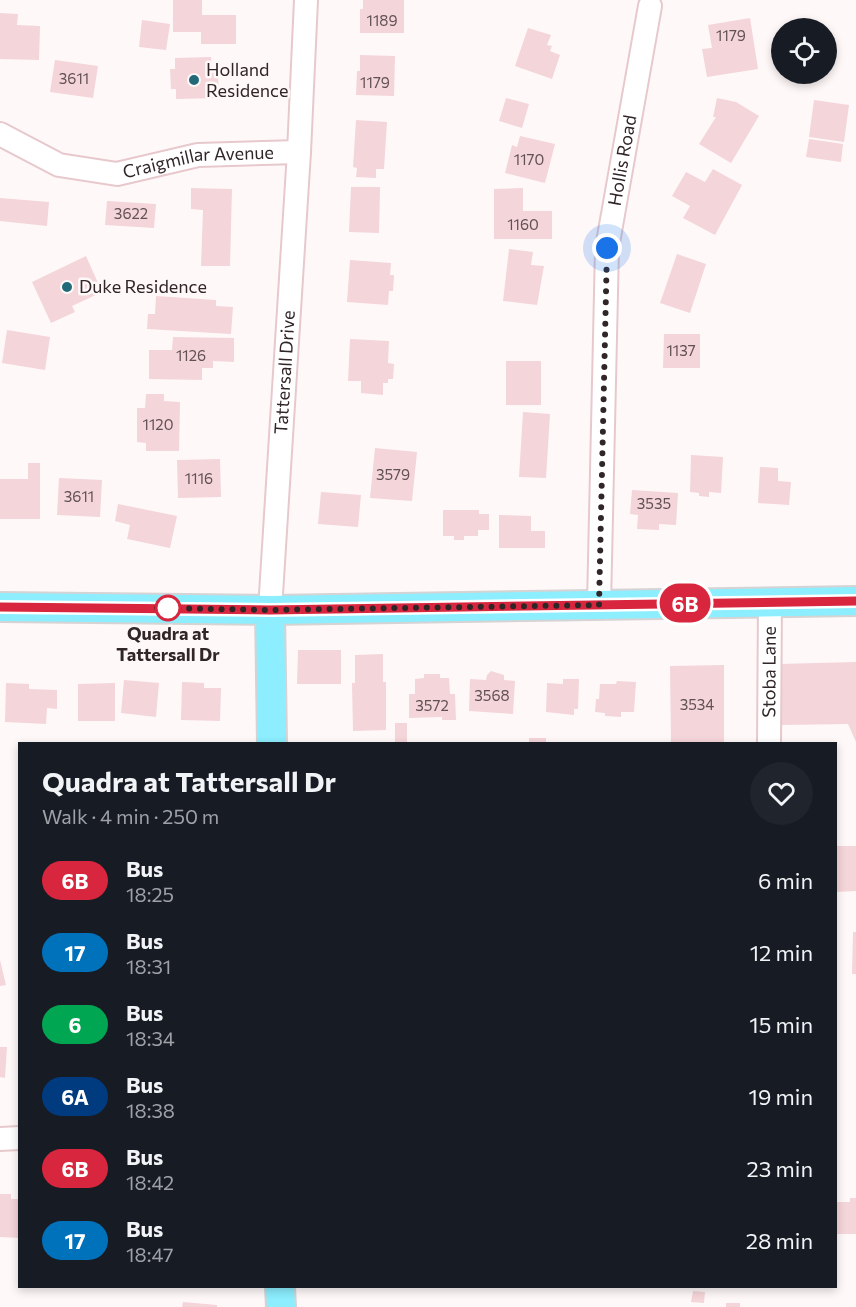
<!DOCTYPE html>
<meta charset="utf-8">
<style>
body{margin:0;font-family:Commissioner,sans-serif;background:#20242c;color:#f1f3f6;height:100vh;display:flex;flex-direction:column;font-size:22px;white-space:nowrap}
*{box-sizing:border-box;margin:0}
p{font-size:20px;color:#9ea1a6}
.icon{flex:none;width:33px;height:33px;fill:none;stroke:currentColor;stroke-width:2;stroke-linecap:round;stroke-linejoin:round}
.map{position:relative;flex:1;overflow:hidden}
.side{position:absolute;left:18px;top:742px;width:819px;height:546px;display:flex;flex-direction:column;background:#171b24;border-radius:0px;box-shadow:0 3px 9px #0003}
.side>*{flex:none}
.badge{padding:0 12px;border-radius:20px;font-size:21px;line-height:39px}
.buttons{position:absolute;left:771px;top:18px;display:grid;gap:12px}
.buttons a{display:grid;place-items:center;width:66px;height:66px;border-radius:50%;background:#171b24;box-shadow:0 3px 9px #0003;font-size:30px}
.you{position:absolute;width:30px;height:30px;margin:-15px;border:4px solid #fff;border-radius:50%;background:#1a73e8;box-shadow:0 0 0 9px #1a73e833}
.map>.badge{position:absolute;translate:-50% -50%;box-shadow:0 0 0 3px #fff}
.round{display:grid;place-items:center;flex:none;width:63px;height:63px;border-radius:32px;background:#20242c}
.headline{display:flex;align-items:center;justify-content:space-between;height:102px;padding:0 24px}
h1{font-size:28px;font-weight:700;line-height:45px}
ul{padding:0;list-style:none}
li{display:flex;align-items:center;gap:18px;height:72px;padding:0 24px}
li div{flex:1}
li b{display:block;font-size:22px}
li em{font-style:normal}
li .badge{min-width:66px;font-weight:700;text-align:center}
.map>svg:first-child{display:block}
</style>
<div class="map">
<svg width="856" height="1307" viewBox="0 0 856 1307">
<rect width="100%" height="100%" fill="#fff8f9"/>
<!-- building -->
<path fill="#f4d5d9" d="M173,0h29v15h34v29h-35v-12h-28z
M363,0h41v33h-44v-24h3z
M0,13l18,1 -1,11 23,1 -1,34 -39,-1z
M750,18l8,51 -51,8 -5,-28 10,-1 -4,-23z
M142,20l28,4 -4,26 -27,-3z
M528,28l23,7 -4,10 5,1 -2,5 10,4 -8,24 -37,-13z
M360,55l35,1 -1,40 -38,-1 1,-24h3z
M211,57l1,14h6l1,27 -43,1v-10h-5l-1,-20h5v-11z
M55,60l43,6 -5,32 -43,-6z
M506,98l23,6 -7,24 -23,-7z
M717,98l19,4 23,14 -28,47 -32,-19 17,-27h-3z
M814,100l35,5 -5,37 -35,-5z
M356,120l31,2 -3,47h-8v9l-20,-1 1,-9 -4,-1z
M520,136l35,8 -10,39 -40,-10 7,-28 5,2z
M809,139l34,5 -2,18 -35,-5z
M713,169l29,16 -27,50 -32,-17 7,-12 -18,-10 14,-24 19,10z
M351,187h29l-1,46 -30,-1z
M191,188l41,1 -2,77h-29l2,-56 -12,-1z
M523,188v23h29v28h-58v-50z
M0,198l49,4 -2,24 -47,-5z
M107,201l49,3 -2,24 -49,-3z
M509,249l24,3 -2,13 13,1 -7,39 -34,-4z
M677,254l29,10 -16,49 -30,-10z
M86,256l16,36 -30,14 3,6 -24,11 -19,-41z
M350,260l41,3 -1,12h4l-1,16h-4l-1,14 -41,-3z
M156,296l60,4v6l17,1 -2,27 -84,-5 1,-15h7z
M7,330l43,7 -5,33 -43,-7z
M664,334h36v34h-37z
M173,337l61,1v24l-21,-1v7h-11v12l-53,-1v-29h23z
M350,339l39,2 -1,22 6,1 -1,15h-5v4h-5v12l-22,-2v-12h-13z
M506,361h35v44h-35z
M146,394h18v7l16,1 -1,49h-33v-8l-9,-1v-34h8z
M523,412l27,2 -4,64 -27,-1z
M375,448l42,4 -5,49 -42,-3z
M691,455l32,2 -2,36 -12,-1v5l-10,-1v-3l-9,-1z
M220,459l1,38 -43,1 -1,-38z
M28,463h12v56h-40v-40h28z
M760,467l18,1v13l13,1 -2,23 -31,-2z
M59,478l43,2 -2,37 -43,-2z
M632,490l46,3 -2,32 -17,-1v6l-22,-1 1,-14 -8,-1z
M321,492l40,3 -3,32 -40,-3z
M118,504l59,12 -7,32 -43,-9 3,-14 -15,-4z
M443,510h36v4h10v16h-11v6h-14v4h-10v-4h-11z
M499,515l32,1v15h14v17h-46z
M298,650h43v34h-44z
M383,654v28h3v48l-33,1 -1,-48h3v-28z
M856,662v80l-8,-18 -67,1 -2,-61z
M724,665v79h-53l-1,-78z
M491,671l13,4v5l11,1 -2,33 -44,-3 1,-32 16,1 1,-5z
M424,674h16v4h9l1,16h5l1,26h-14v-3l-33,1v-24h6v-15l9,-1z
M563,679h16l-1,30h-4v6l-28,-3 1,-29 16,1z
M124,680l35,3 -3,34 -35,-4z
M617,681l19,1 -2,30h-13v5l-16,-1v-3l-10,-1 1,-13h3l1,-15h16z
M182,682l22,1v5h17l-1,33 -39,-1z
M6,683l23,1v5l28,1v19l-10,-1 -1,16 -41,-2z
M115,683v38h-37v-37z
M395,723h12v21h-12z
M529,738h17v6h-17z
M836,846h20v45l-20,1z
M853,932h3v42h-4z
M0,960l6,25 -6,1z
M0,1047h7l-2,31 -5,-1z
M0,1194h11v5h9v39l-20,-1z
M850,1198h6v36h-20v-32h14z
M693,1291l12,1 -1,11 -13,-1z
M183,1302l34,3v2h-35z
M726,1303h14v4h-14z"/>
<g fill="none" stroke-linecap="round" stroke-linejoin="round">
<defs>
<g id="minor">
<path id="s1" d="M0,134l59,31 58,9 81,-19 101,-3"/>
<path id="s2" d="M599,605l8,-357 43,-242"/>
<path id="s3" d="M270,610l29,-458 7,-152"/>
<path id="s4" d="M769,744l1,-143"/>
<path d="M0,1139l20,-1"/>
</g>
<path id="major" d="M0,607l270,3 586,-9
M270,610l2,134
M280,1287l1,20"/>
</defs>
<!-- minor casing -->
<use href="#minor" stroke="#e7c9cd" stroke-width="26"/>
<!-- major casing -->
<use href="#major" stroke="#d6d3d4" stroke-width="32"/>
<!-- minor -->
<use href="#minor" stroke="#fff" stroke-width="22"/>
<!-- major -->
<use href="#major" stroke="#8ceefe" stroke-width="28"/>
</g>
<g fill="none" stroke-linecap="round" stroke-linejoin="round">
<defs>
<path id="line" d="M0,607l270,3 586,-9"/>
</defs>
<!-- line casing -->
<use href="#line" stroke="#fff" stroke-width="14"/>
<!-- line -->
<use href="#line" stroke="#d7263d" stroke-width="9"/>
<!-- walk -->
<path stroke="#302527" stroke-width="6" stroke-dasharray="0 10.8" d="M168,608h-11l113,2 329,-5 8,-357"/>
</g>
<!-- markers -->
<g fill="#226a77" stroke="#fff8f9" stroke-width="2">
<circle cx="194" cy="80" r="6"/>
<circle cx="67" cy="287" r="6"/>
</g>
<circle fill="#fff" stroke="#d7263d" stroke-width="3" cx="168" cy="608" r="12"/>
<g text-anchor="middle" stroke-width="5" stroke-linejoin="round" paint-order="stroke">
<!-- number labels -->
<g font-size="15" fill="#615154">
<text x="382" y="26">1189</text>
<text x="731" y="41">1179</text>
<text x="74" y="84">3611</text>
<text x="375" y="88">1179</text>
<text x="529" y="165">1170</text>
<text x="131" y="219">3622</text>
<text x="523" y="230">1160</text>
<text x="681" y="356">1137</text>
<text x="191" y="361">1126</text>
<text x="158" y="430">1120</text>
<text x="393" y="480">3579</text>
<text x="199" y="484">1116</text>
<text x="79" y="502">3611</text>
<text x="654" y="509">3535</text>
<text x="492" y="701">3568</text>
<text x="697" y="710">3534</text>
<text x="432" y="711">3572</text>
</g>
<!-- poi labels -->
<g font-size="18" fill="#302527" stroke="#fff8f9" text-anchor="start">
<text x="206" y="76">Holland<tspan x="206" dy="21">Residence</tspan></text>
<text x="79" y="293">Duke Residence</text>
</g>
<!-- street labels -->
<g font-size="18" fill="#302527" stroke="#fff8f9">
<text dy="6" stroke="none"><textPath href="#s2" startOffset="446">Hollis Road</textPath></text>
<text dy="6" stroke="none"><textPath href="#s1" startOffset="208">Craigmillar Avenue</textPath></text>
<text dy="6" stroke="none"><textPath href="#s3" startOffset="238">Tattersall Drive</textPath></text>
<text dy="6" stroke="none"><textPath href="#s4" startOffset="72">Stoba Lane</textPath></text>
</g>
<!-- stop labels -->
<g font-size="18" font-weight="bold" fill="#302527" stroke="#fff8f9">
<text x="168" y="640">Quadra at<tspan x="168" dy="21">Tattersall Dr</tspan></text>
</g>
</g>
</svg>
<div class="buttons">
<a><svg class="icon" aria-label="locate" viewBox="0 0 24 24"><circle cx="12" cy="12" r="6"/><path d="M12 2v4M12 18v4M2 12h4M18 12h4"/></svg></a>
</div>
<div class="you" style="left:607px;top:248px"></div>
<b class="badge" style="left:685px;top:603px;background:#d7263d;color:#fff">6B</b>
<section class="side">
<div class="headline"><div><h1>Quadra at Tattersall Dr</h1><p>Walk · 4 min · 250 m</p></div><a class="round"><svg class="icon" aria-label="heart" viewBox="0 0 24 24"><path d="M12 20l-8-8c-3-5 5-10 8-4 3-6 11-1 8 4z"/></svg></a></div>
<ul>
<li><span class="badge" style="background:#d7263d;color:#fff">6B</span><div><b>Bus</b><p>18:25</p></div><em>6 min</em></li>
<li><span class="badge" style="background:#0072bc;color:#fff">17</span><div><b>Bus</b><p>18:31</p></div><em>12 min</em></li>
<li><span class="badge" style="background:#00a651;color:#fff">6</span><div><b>Bus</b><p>18:34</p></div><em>15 min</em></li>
<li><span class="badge" style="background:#003b80;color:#fff">6A</span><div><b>Bus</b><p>18:38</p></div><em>19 min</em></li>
<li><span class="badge" style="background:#d7263d;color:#fff">6B</span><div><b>Bus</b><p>18:42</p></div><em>23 min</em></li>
<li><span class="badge" style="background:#0072bc;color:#fff">17</span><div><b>Bus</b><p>18:47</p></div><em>28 min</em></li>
</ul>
</section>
</div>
